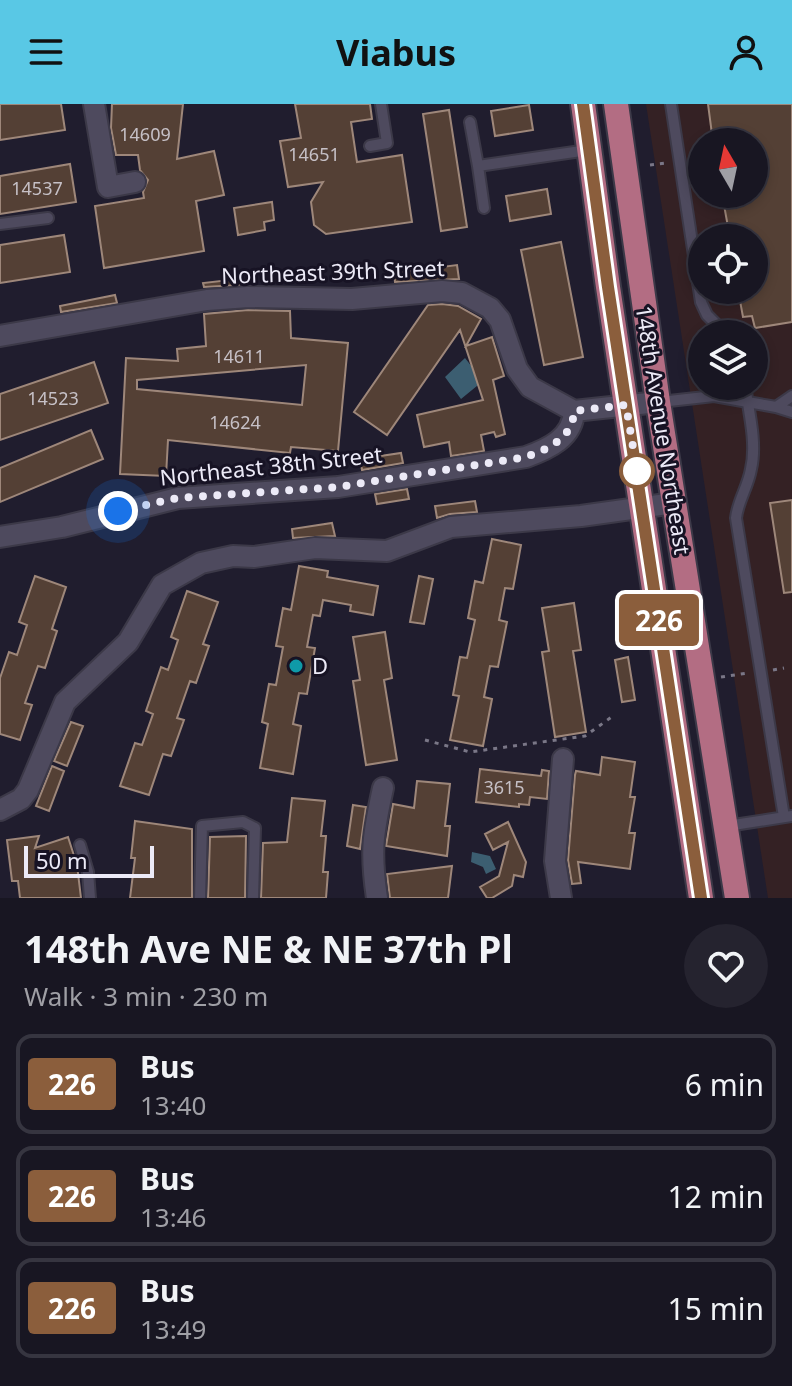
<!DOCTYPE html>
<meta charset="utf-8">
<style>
body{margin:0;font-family:"Noto Sans",sans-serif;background:#25232f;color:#f1f3f6;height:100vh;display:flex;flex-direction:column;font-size:30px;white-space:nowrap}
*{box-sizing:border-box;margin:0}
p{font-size:26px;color:#9f9fa5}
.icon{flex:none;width:44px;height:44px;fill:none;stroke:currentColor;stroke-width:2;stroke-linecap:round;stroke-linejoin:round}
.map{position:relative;height:794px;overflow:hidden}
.details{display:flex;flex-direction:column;background:#181622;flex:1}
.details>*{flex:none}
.badge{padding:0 16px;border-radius:6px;font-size:28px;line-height:52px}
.needle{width:52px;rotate:351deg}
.tools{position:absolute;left:688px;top:24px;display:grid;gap:16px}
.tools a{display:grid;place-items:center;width:80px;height:80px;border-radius:50%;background:#181622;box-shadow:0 4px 12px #0003,0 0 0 2px #363540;font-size:40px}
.scale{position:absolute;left:24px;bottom:20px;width:130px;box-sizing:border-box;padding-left:8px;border:4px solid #eceaf7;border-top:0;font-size:22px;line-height:28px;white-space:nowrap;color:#eceaf7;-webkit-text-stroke:6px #171324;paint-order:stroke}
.you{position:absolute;width:40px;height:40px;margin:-20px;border:6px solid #fff;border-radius:50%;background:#1a73e8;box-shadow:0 0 0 12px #1a73e833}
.map>.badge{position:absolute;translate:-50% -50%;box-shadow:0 0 0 4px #fff}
.round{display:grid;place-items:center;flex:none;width:84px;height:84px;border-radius:42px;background:#25232f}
.summary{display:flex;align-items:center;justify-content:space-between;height:136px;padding:0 24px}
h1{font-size:38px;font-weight:700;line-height:60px}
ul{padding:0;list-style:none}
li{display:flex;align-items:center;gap:24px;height:100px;margin:0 16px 12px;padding:0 8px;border:4px solid #363540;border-radius:16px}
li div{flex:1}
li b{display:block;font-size:30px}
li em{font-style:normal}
li .badge{min-width:88px;font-weight:700;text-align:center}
header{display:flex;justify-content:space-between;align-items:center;height:104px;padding:0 24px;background:#59c8e5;color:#111;font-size:36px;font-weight:700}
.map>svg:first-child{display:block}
</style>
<header><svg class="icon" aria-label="menu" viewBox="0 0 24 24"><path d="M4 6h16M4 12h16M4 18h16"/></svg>Viabus<svg class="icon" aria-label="person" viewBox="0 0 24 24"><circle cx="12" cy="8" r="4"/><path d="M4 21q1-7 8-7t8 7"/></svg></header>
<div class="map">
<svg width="792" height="794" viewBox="0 0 792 794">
<rect width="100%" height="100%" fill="#201d2e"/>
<!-- commercial -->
<path fill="#342124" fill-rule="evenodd" d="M646,0h146v794h-24zM702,38h52v52h-52zM702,134h52v52h-52zM702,230h52v52h-52z"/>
<!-- water -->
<path fill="#3c5e71" d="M465,254l18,23 -22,18 -16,-22z
M472,748l18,4 6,13 -10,5 -3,-7 -12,-5z"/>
<!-- building -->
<path fill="#544035" stroke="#9e877a" stroke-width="2" fill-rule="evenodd" d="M0,0h61l4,26 -65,10z
M112,0h71l-6,55 37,-8 10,44 -28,6 8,50 -100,17 -9,-62 49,-8 -1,-6 5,-12 -8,-10 -2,-15h-22l-5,-27z
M295,0h75l2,15 -21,3 6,40 45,-7 10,67 -86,12 -12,-9 -3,-23 12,-20 -35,5 -8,-46 21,-3z
M708,0h84v218l-37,6 -3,-12 -9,1 -5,-27h16v-52h-24l-8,-44h32v-52h-41z
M529,1l4,25 -38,6 -4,-25z
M449,6l18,117 -26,4 -18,-117z
M70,60l6,38 -76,12v-38z
M547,85l4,25 -41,7 -4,-25z
M272,98l2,18 -10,2 1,8 -27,5 -4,-27z
M64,131l6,37 -70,11v-38z
M561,138l22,115 -39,8 -23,-115z
M457,161l2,14 -64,3 -1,-9z
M238,175l1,6 -35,2 -1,-4z
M115,191l2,8 -56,9 -1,-6z
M442,200l16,2 23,13 -15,27 26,-9 12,39 -11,4 12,54 -9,3 -2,-5 -13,3 3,16 -33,5 -2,-14 -25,5 -7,-32 66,-15 -23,-70 -73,105 -33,-23 74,-107z
M248,206l42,1 1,27 57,5 -10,108 -47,-4 -1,6 -122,-13 -2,36 -46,-2 6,-116 52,3 -1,-12 29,-3 -2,-32zM306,261l-4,40 -165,-16v-9z
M94,258l14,41 -108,37v-46z
M91,326l12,29 -103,43v-34z
M401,349l2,10 -41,7 -2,-11z
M407,385l2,10 -32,5 -2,-10z
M792,396v92l-8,1 -14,-90z
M475,397l2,11 -27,2 -13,4 -2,-12z
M332,419l3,13 -42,2 -1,-9z
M492,435l29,6 -8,44 -8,-1 -6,32 8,2 -9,45 -8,-1 -6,31 8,2 -9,47 -33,-6 9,-44 -6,-1 7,-38 7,1 8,-38 -7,-2 7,-37 8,2z
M299,462l29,5 -1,6 51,9 -5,29 -23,-4 1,-6 -28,-5 -3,16 -7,-1 -6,32 8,1 -8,46 -8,-1 -6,31 8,2 -8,48 -33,-6 8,-44 -6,-2 7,-38 7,1 7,-38 -7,-1 7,-38 8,2z
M35,472l31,11 -14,42 5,2 -12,37 -7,-2 -13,37 7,2 -12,35 -20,-6v-56l9,-26 8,3 10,-30 -8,-3z
M419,472l14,3 -9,45 -14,-2z
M187,487l31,11 -15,42 6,2 -13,37 -6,-2 -13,37 7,2 -13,36 -8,-2 -14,41 -29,-9 15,-43 7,2 11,-31 -7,-3 15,-44 7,3 10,-30 -7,-3z
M574,499l7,47 -8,1 13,81 -31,5 -13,-85 7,-1 -7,-43z
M385,528l7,46 -8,2 13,80 -31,5 -13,-84 7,-1 -7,-43z
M628,553l7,43 -13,2 -7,-42z
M71,618l12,4 -16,40 -13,-5z
M602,653l33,5 -5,35h5l-6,36h6l-5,36 -52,-7 3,21 -9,1 -4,-24 7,-85 1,-4 24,4z
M52,662l12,5 -15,40 -13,-5z
M480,665l61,7 1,-6 7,1 -2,28 -17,-2 -1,8 -10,-1v3l-43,-5z
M417,677l33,3 -5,42h5l-3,30 -61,-10 7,-42 21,4z
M292,694l33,3 -4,35h5l-3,36h5l-2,26h-65l2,-55 24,-1z
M353,701l13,2 -6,42 -13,-3z
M135,717l57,8v69h-62l5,-40h-4z
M508,718l18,40 -3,15 -9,-2 -2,11 -20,12h-5l-7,-11 19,-11 9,-34 -15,8 -8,-16z
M39,732l-4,12 33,-11 9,28 4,33h-61l-2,-17h-6l-5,-41z
M246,732l-1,62h-37l2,-61z
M452,762l-4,32h-58l-3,-24z"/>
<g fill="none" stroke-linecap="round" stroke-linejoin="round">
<defs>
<path id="service" d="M671,0l30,198 6,13 19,19
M470,18l8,44
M370,42l17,-3 -6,-39
M484,104l-6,-42 110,-16
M0,120l48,-6
M745,282c4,26 12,58 6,83 -3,18 -13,31 -15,49l48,299
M660,298l54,-6 62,11 16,5
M776,303l16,-11
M727,722l65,-10
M80,741l8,27 2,26
M200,794l2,-72 41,-4 12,6 -2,70"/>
<path id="minor" d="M94,0l14,83 27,-5
M0,232l207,-36 41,-3 104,2 90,-8 20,2 28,15 10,12 17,49 13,18 44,24 84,-9
M0,433l62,-10 116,-29 160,-11 188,-30c22,-8 47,-19 48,-46
M0,706l21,-11 7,-9 37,-88 63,-60 34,-57 39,-22 32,-7 21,1 61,-9 72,3 64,-24 130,-11 93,-13
M377,794c-7,-47 -4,-64 6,-110
M561,794l-6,-37 8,-102"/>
<path id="primary" d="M583,0l25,183 93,611
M616,0l42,298 79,496"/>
</defs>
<!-- service casing -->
<use href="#service" stroke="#3c3948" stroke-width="14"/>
<!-- minor casing -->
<use href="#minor" stroke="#3c3948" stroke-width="24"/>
<!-- primary casing -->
<use href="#primary" stroke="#3c3948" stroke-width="28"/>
<!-- path -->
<path stroke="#7a7787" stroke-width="3" stroke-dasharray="4 6" stroke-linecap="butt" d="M650,61l16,-2
M773,566l11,-2
M721,573l27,-4
M425,636l45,12 115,-16 28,-20"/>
<!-- service -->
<use href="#service" stroke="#4e4a5e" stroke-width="10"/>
<!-- minor -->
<use href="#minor" stroke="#4e4a5e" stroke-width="20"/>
<!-- primary -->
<use href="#primary" stroke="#b36d83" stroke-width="24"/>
</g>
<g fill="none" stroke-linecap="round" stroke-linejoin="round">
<defs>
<path id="line" d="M583,0l25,183 93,611"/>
</defs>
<!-- line casing -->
<use href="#line" stroke="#fff" stroke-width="18"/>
<!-- line -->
<use href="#line" stroke="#8b5e3c" stroke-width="12"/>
<!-- walk -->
<path stroke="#eceaf7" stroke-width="8" stroke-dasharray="0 14.4" d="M118,407l60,-13 160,-11 188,-30c22,-8 47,-19 48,-46l52,-6 11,66"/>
</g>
<!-- markers -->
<circle fill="#fff" stroke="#8b5e3c" stroke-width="4" cx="637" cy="367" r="16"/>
<circle fill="#0f9aa8" stroke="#171324" stroke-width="3" cx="296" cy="562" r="8"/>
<g text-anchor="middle" stroke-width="6" stroke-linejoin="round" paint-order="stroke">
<!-- number labels -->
<g font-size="18" fill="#c6c0c6">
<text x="145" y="37">14609</text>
<text x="314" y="57">14651</text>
<text x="37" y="91">14537</text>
<text x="239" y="259">14611</text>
<text x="53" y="301">14523</text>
<text x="235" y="325">14624</text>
<text x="504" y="690">3615</text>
</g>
<!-- street labels -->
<g font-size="22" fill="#eceaf7" stroke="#171324">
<text transform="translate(333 168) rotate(-2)" y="8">Northeast 39th Street</text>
<text transform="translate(663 326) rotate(81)" y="8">148th Avenue Northeast</text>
<text transform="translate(271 362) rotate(-6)" y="8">Northeast 38th Street</text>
</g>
<!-- poi labels -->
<g font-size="22" fill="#eceaf7" stroke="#171324" text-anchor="start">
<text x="312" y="570">D</text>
</g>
</g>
</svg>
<div class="tools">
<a><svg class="needle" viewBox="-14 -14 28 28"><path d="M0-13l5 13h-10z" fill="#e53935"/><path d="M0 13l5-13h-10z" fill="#9f9fa5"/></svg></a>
<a><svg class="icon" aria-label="locate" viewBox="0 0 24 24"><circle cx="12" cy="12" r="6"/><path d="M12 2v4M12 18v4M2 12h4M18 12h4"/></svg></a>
<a><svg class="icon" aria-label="layers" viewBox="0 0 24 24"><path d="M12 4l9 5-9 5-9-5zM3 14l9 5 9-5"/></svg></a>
</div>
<div class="scale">50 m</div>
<div class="you" style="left:118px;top:407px"></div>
<b class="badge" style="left:659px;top:516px;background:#8b5e3c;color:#fff">226</b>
</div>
<section class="details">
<div class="summary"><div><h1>148th Ave NE &amp; NE 37th Pl</h1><p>Walk · 3 min · 230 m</p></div><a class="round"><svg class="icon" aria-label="heart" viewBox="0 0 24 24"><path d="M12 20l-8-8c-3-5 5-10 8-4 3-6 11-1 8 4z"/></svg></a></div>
<ul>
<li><span class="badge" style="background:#8b5e3c;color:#fff">226</span><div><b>Bus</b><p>13:40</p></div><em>6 min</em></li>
<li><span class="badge" style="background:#8b5e3c;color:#fff">226</span><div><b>Bus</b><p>13:46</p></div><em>12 min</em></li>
<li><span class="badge" style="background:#8b5e3c;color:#fff">226</span><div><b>Bus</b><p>13:49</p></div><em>15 min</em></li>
</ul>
</section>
